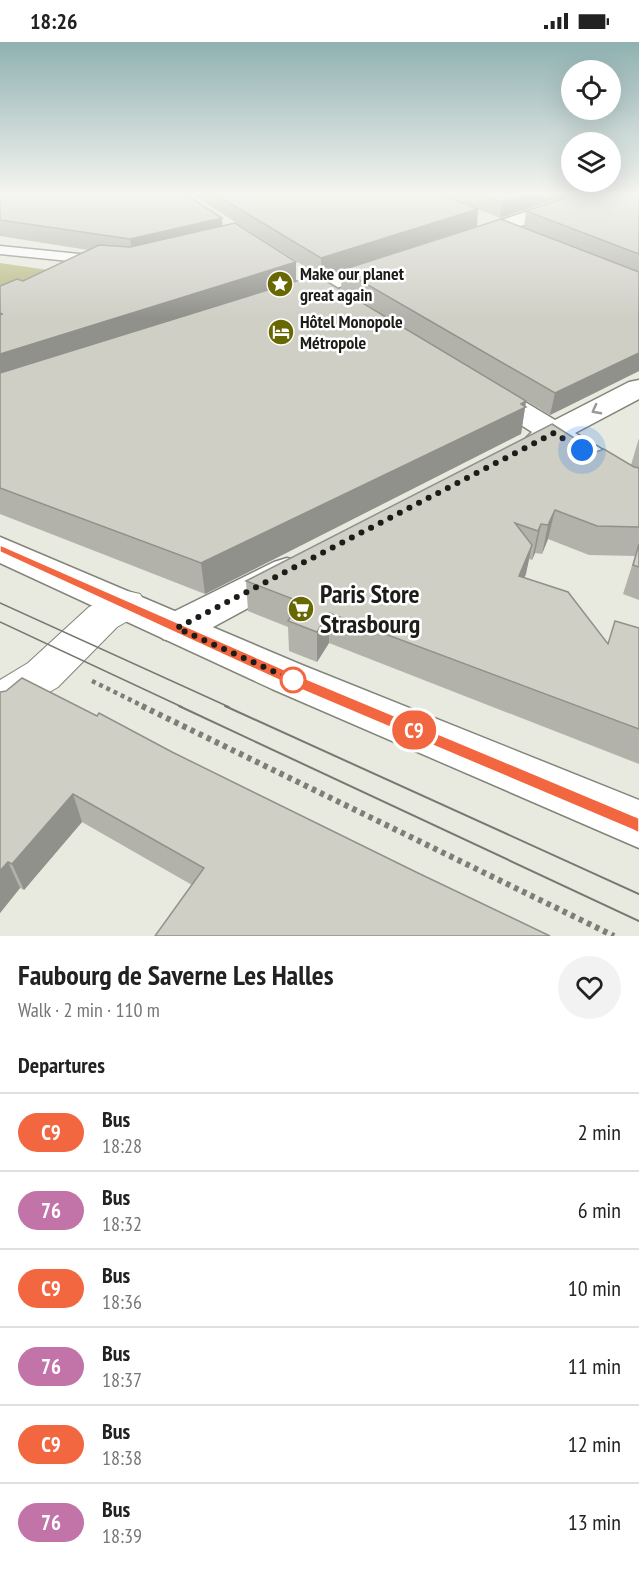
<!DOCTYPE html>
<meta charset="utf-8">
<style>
body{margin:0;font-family:"PT Sans Narrow",sans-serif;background:#f2f2f2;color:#222;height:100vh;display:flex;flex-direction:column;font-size:22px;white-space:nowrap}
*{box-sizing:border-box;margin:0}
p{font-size:20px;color:#767676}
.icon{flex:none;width:33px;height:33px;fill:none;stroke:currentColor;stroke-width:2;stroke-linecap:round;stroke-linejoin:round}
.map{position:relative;height:894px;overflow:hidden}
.sheet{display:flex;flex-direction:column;background:#fff;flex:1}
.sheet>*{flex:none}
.badge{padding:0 12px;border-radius:20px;font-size:21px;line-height:39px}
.buttons{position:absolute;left:561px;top:18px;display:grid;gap:12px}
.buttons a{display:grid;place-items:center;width:60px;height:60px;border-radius:50%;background:#fff;box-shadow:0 6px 24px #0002;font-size:30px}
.you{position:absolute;width:30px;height:30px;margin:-15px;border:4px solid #fff;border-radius:50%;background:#1a73e8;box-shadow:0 0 0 9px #1a73e833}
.map>.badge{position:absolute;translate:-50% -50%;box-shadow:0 0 0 3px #fff}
h2{padding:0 18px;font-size:22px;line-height:54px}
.round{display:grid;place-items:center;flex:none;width:63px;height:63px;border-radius:32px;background:#f2f2f2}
.headline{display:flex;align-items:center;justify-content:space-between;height:102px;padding:0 18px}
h1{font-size:28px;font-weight:700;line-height:45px}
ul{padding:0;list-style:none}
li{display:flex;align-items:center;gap:18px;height:78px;padding:0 18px;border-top:2px solid #e0e0e0}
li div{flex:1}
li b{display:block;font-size:22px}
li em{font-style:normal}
li .badge{min-width:66px;font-weight:700;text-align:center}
.status{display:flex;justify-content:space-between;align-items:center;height:42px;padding:0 30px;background:#fff;direction:ltr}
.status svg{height:16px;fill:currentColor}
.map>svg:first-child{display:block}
</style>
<div class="status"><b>18:26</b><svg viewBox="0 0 49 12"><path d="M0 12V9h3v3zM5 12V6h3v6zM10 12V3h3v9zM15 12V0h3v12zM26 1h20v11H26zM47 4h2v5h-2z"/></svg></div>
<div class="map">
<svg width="639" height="894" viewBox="0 0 639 894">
<rect width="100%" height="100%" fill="#e8e9df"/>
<!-- green -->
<path fill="#b8ba82" d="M0,221l69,10 -69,28z"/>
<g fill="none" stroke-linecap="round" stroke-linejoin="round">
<defs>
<path id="service" d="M0,204l99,10 6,4 -6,4 -99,-10z"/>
<path id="pedestrian" d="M127,549l13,3 6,10 -6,10 -23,13 -59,60 -34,20 -9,9 -15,6v-42l28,-17 61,-56z"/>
<path id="minor" d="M583,151h25l-2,4 -130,44h-14l-3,-4 3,-4z
M383,218l7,2 3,4 -3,4 -101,34 -8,-2 -3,-5 3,-5z
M639,338v19l-64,34 64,39v24l-12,-3 -74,-48 -15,5 -11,-3 -4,-6 9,-9 -55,-35 -4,-6 4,-6 10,-2 10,2 58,35 74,-38z
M287,516l13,4 6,9 -6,9 -109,59 -14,4 -14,-4 -6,-11 6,-11 111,-55z"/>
<path id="tertiary" d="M0,495l302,128 337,135v48l-367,-159 -272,-126z"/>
</defs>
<!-- service casing -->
<use href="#service" stroke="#83847b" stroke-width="3"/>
<!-- pedestrian casing -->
<use href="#pedestrian" stroke="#83847b" stroke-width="2"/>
<!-- minor casing -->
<use href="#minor" stroke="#83847b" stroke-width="3"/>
<!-- tertiary casing -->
<use href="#tertiary" stroke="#83847b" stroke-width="3"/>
<!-- path-far1 -->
<path stroke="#7e7e78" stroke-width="4.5" stroke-dasharray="4 4" stroke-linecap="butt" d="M92,639l53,26"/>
<!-- path -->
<path stroke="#7e7e78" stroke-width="6" stroke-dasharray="4.5 4.5" stroke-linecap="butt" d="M142,664l472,230"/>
<!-- service -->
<use href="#service" fill="#fff" fill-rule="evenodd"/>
<!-- pedestrian -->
<use href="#pedestrian" fill="#fff" fill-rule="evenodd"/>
<!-- minor -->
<use href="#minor" fill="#fff" fill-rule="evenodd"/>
<!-- tertiary -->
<use href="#tertiary" fill="#fff" fill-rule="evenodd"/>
<!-- tram-far1 -->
<path stroke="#777872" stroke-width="1.5" d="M0,561l229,104
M0,580l182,85"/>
<!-- tram -->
<path stroke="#777872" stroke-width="2" d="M179,664l460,215
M225,664l414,188"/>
</g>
<!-- wall -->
<path fill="#b2b2aa" d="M0,151l222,33 74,36v19l230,120 -5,33 -316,160 -205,-80v-228l23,-5 65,-31 -88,-14z
M190,151h247l41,16 -1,17 -156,51z
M440,151h135l-75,25z
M639,151v178l-89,44 -209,-126 1,-19 182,-43 2,-16z
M639,396v162l-16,-6 12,-38 -46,-1 -41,-16 -6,15 -7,-1 -3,7 -3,-1 -5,18 84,66 31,-15v136l-310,-121 -12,19 -28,-11 -1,-24 -40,-16 -2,-30 350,-129 39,16 -4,-3z
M0,650l97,24 321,157 -226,12 -110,-63 -58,68 -4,-2 -20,25z"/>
<!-- shaded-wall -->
<path fill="#91918b" d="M530,151h45l-75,25 2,-16z
M478,167l-1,17 -156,51v-19z
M222,176l1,17 -90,22 -3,-18z
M296,220v22l-296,98v-28z
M639,311v18l-89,44 5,-22z
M526,359l-5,33 -316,160 -4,-31z
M555,468l-7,29 -6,15 6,-29z
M541,482l-6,29 -3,7 6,-29z
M532,503l-6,29 -13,31 6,-29z
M329,571v30l-12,19v-30z
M73,752l9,28 -58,68 -12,-26z
M8,820l12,26 -20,25v-42z"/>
<!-- building -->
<path fill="#cfcfc6" stroke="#91918b" stroke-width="1.5" d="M0,151h184l38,25 -92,21 -130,-19z
M213,151h224l41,16 -157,49z
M480,151h50l-28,9z
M581,151h58v61l-113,-43z
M501,177l138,53v81l-84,40 -213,-123z
M235,181l61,39 -296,92v-39l2,-1 -2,-1v-27l17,-7 6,2 76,-36 31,2z
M316,233l210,126 -5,3 5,3 -325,156 -201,-75v-115z
M552,382l44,28 8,-3 30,18 5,1v59l-42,-1 -42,-16 -7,15 -7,-1 -3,7 -23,-8 17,22 -13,31 49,16 40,52 7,-23 24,7v101l-310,-116 -12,19 -29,-11 13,-19 -55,-21z
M639,502v23l-6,-2z
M22,636l75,38 2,-3 73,39 246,121 132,63h-395l49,-68 -131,-74 -61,70 -4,-2 -8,9v-179l6,-1z"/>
<!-- one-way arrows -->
<defs><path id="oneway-chevron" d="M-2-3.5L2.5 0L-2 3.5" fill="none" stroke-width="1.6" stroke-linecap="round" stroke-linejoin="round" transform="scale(1.5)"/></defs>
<use stroke="#999998" href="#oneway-chevron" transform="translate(596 368) rotate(152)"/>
<!-- sky -->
<linearGradient id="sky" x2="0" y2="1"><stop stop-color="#8fb1b1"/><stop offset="0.55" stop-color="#f5f5f1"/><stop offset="1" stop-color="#f5f5f1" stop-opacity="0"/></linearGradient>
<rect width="639" height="276" fill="url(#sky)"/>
<!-- line -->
<path fill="#f26640" stroke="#fff" stroke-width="1.5" d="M0,503l292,128 347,145v15l-6,-3 -352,-149 -281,-129z"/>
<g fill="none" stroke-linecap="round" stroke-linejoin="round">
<!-- walk -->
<path stroke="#1c1c19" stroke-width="6" stroke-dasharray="0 10.8" d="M293,638l-116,-52 377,-195 28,17"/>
</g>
<!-- icons -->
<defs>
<symbol id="sight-disc" viewBox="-11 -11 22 22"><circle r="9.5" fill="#686803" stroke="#fff"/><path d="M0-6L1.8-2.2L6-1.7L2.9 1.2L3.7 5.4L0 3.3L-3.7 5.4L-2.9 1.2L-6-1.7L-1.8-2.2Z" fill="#fff"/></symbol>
<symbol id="hotel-disc" viewBox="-11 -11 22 22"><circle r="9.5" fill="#686803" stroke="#fff"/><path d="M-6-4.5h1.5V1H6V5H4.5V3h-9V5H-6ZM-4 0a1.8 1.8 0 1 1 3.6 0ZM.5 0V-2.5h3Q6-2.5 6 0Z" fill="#fff"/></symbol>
<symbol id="supermarket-disc" viewBox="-11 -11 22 22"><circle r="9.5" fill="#686803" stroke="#fff"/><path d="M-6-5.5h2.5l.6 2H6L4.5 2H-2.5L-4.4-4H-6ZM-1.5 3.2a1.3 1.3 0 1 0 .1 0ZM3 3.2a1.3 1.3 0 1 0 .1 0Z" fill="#fff"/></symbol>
</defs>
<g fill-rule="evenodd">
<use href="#sight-disc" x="265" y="227" width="30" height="30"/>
<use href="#hotel-disc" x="266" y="275" width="30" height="30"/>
<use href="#supermarket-disc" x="286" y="552" width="30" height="30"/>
</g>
<!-- markers -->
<circle fill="#fff" stroke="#f26640" stroke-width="3" cx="293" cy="638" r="12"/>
<g text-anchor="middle" stroke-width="5" stroke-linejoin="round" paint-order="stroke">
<!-- far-poi labels -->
<g font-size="18" font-weight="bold" fill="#1c1c19" stroke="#fff" text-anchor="start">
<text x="300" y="238">Make our planet<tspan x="300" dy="21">great again</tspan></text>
<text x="300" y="286">Hôtel Monopole<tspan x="300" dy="21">Métropole</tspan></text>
</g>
<!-- near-poi labels -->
<g font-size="26" font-weight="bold" fill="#1c1c19" stroke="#fff" text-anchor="start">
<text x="320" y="561">Paris Store<tspan x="320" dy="30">Strasbourg</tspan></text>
</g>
</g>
</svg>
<div class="buttons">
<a><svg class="icon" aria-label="locate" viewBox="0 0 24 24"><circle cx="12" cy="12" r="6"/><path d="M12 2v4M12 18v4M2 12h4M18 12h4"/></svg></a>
<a><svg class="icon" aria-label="layers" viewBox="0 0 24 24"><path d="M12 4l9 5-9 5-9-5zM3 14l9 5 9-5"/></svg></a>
</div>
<div class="you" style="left:582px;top:408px"></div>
<b class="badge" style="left:414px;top:688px;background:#f26640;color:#fff">C9</b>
</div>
<section class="sheet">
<div class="headline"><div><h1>Faubourg de Saverne Les Halles</h1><p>Walk · 2 min · 110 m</p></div><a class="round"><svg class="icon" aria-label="heart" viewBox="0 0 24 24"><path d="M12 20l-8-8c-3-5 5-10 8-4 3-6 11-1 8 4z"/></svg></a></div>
<h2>Departures</h2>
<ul>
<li><span class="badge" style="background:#f26640;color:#fff">C9</span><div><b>Bus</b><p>18:28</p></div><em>2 min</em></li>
<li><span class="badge" style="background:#c273a8;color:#fff">76</span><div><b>Bus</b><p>18:32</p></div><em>6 min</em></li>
<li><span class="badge" style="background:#f26640;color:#fff">C9</span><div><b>Bus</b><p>18:36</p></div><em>10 min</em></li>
<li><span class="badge" style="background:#c273a8;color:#fff">76</span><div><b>Bus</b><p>18:37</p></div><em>11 min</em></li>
<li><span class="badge" style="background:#f26640;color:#fff">C9</span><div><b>Bus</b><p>18:38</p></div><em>12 min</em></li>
<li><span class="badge" style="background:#c273a8;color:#fff">76</span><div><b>Bus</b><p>18:39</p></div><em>13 min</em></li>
</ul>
</section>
